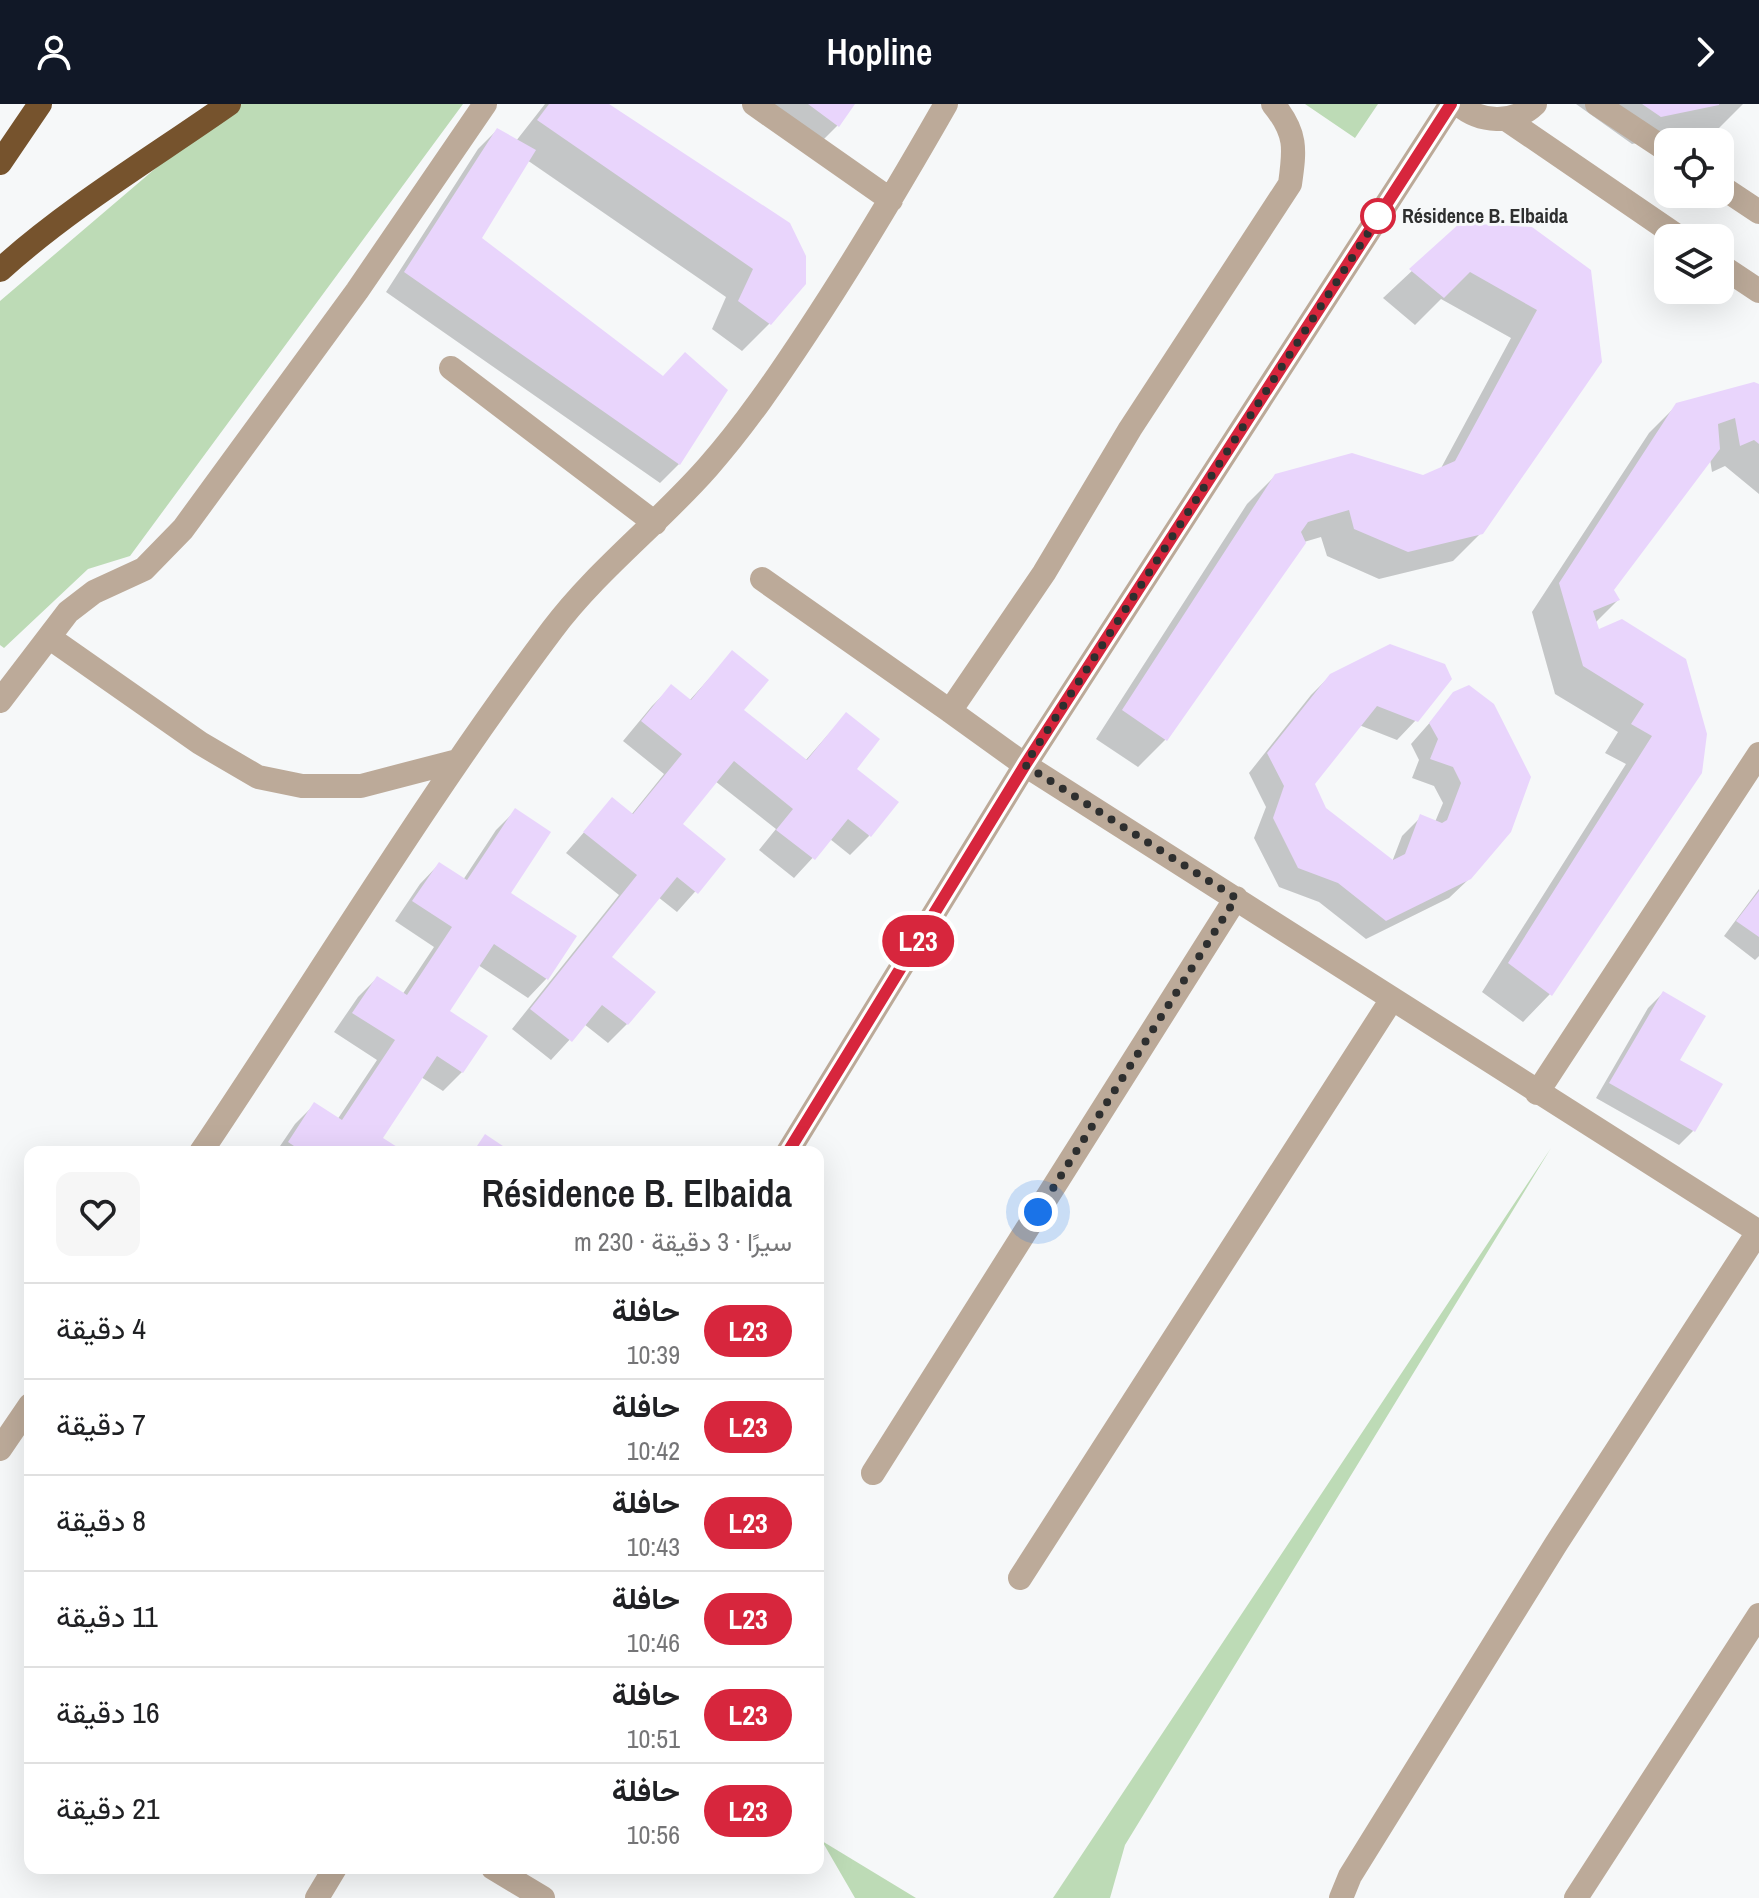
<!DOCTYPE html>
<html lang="ar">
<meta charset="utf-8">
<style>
body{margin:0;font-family:"Archivo Narrow",Vazirmatn,sans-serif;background:#f6f6f6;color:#202124;direction:rtl;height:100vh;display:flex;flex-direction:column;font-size:30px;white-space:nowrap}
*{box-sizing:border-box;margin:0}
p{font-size:26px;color:#757577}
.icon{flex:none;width:44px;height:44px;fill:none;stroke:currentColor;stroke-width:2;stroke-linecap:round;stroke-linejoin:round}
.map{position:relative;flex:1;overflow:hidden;direction:ltr}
.sheet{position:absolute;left:24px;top:1042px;width:800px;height:728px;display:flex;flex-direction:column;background:#fff;border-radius:16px;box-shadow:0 8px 32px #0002;direction:rtl}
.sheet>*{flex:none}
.badge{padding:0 16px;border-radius:26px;font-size:28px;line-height:52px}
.fabs{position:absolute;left:1654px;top:24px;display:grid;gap:16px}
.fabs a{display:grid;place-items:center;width:80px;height:80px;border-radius:16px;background:#fff;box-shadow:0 8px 32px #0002;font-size:40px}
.you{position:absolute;width:40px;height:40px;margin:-20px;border:6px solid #fff;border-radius:50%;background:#1a73e8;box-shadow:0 0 0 12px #1a73e833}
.map>.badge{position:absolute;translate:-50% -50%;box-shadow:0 0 0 4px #fff}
.round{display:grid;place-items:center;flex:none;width:84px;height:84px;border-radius:16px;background:#f6f6f6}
.headline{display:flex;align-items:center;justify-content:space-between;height:136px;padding:0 32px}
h1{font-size:38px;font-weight:600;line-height:60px}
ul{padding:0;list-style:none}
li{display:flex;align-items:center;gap:24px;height:96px;padding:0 32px;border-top:2px solid #e0e0e0}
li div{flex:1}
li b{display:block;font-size:30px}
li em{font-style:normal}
li .badge{min-width:88px;font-weight:700;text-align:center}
header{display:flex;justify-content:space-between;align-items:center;height:104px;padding:0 32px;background:#111827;color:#fff;font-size:36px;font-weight:600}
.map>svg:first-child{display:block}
</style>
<header><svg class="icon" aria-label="forward" viewBox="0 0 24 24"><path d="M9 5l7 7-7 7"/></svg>Hopline<svg class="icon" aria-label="person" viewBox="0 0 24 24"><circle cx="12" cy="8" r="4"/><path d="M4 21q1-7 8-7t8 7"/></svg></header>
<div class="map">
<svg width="1759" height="1794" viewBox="0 0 1759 1794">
<rect width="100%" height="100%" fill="#f6f8f9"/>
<!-- green -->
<path fill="#bddbb6" d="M231,0h232l-333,452 -42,13 -84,79 -4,-3v-344z
M1305,0h73l-23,34z
M1551,1044l-426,697 -15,53h-57z
M822,1737l94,57h-61z"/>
<!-- shadow -->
<path fill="#0003" d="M545,0h60l183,120 -18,99 -28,28 -30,-22 14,-32 -199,-137 -48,79 200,225 -19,19 -274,-191 92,-143 19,-19 19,11z
M764,0h88l-15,22 -19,19z
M1576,0h167l-29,29h-26l-56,11z
M1461,121l139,136 -118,171 -29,29 -74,18 -52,-23 -6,-19 -17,5 -139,198 -27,27 -42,-28 151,-235 29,-29 147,3 17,-8 71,-132 -70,-39 -26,26 -32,-27z
M1759,283v107l-34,-28 -13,6 -2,-13 -98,131 6,10 -23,23 3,9 87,28 -135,334 -27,28 -41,-30 144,-228 -21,-11 13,-21 -63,-38 -23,-82 117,-179 28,-28z
M732,549l9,57 64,51 41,-47 8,55 15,67 -19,19 -20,-16 -36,39 -35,-28 17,-21 -61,-48 -35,43 44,35 -47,53 -19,-15 -48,61 17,66 -19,19 -24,-19 -33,36 -39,-31 107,-134 -53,-42 46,-53 19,15 33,-41 -41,-33 29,-35 19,-19 18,14z
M1331,571l85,45 -19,20 -38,-15 -47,59 13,26 67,52 10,-26 19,-19 14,5 8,-19 -9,-17 -22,-8 7,-18 -8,-16 44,-50 15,184 -21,20 -83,41 -47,-37 -40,-15 -25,-49 12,-31 -17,-34 62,-78z
M515,707l-7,83 39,84 -19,20 -50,-33 -31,47 38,24 -23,36 -19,19 -22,-14 -40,61 21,14h-126l19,-28 19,-19 23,15 40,-60 -43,-28 24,-35 19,-19 25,17 32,-48 -39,-26 25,-37 19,-20 24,16 33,-50z
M1759,785v67l-4,4 -31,-24z
M1663,889l30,138 -14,14 -83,-47 52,-90z"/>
<!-- building -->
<path fill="#e9d5fc" d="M549,0h60l181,119 16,33v28l-35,41 -33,-24 15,-32 -216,-149z
M808,0h47l-16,23z
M1642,0h77v1l-58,12z
M497,24l39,22 -54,88 181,138 22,-24 43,38 -48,75 -276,-193z
M1460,119l72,4 59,43 11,92 -119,172 -75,18 -54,-23 -5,-19 -41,12 -7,10 5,11 -139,198 -45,-31 153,-236 77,-21 71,22 32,-14 82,-151 -67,-38 -26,26 -35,-29z
M1754,278l5,2v60l-5,-4 -14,6 -5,-28 -17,6 2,25 -106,141 6,10 -27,11 6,18 23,-10 64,40 21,75 -5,39 -150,223 -44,-33 144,-227 -21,-12 13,-20 -61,-38 -24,-83 117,-180z
M1390,540l55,20 7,15 -34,43 -41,-16 -62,78 11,24 67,52 12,-6 15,-40 22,9 5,-3 14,-37 -8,-16 -23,-8 8,-20 -9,-16 24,-31 16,-7 25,19 37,73 -20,55 -40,47 -85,42 -48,-38 -40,-15 -25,-50 11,-32 -17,-33 63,-79z
M732,546l37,30 -25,30 63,50 39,-48 34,27 -23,30 42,33 -28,35 -23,-18 -33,41 -39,-30 17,-21 -59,-48 -51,63 43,35 -28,35 -21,-17 -65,80 44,35 -28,33 -26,-20 -30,37 -42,-33 107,-134 -54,-43 29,-35 21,17 49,-60 -41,-33 30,-37 20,16z
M515,704l36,24 -40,61 66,43 -29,44 -54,-36 -44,67 38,25 -25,37 -26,-17 -54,82 22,14h-102l-15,-10 26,-40 28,18 53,-80 -43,-27 25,-37 30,19 45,-68 -40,-26 27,-39 28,18z
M1759,787v46l-23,-16z
M1663,887l43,25 -26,44 43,24 -28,48 -86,-49z
M485,1030l27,18h-39z"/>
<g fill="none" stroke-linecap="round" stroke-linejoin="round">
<!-- minor -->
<path stroke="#bcaa99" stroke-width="24" d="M754,0l137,96
M1273,0c24,29 22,45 17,80l-160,245 -86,144 -94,138 75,54 734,467
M1458,0c22,19 55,21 77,0
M1597,0l71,47
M1506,15l174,119
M1720,82l39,26
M1720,161l39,26
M451,264l204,155
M762,475l188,132
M50,534l150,105 58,34 44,9h59l96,-25
M0,597l68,-89 26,-20 50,-23 39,-40 174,-238 128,-187
M1537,989l222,-339
M201,1048c117,-174 225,-354 351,-522 45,-60 106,-106 156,-163 37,-42 69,-89 100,-136 49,-74 94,-150 138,-227
M788,1048l237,-387 426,-661
M0,1345l30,-44
M873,1369l363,-575
M1020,1474l372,-579
M493,1764l50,30
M317,1794l18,-30
M1341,1794l9,-22 206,-332 202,-312
M1576,1794l183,-283"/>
<!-- highway -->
<path stroke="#76532d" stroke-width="24" d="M0,59l40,-59
M0,166c70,-63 152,-112 229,-166"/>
</g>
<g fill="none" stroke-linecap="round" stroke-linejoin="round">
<defs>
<path id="line" d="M788,1048l237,-387 426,-661"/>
</defs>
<!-- line casing -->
<use href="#line" stroke="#fff" stroke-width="18"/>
<!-- line -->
<use href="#line" stroke="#d7263d" stroke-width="12"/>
<!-- walk -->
<path stroke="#2e2f2f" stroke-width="8" stroke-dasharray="0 14.4" d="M1038,1108l198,-314 -211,-133 356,-552 -3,3"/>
</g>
<!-- markers -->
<circle fill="#fff" stroke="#d7263d" stroke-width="4" cx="1378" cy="112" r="16"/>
<g text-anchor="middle" stroke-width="6" stroke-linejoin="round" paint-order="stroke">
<!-- stop labels -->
<g font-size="20" font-weight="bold" fill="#2e2f2f" stroke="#f6f8f9" text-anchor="start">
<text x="1402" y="119">Résidence B. Elbaida</text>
</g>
</g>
</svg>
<div class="fabs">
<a><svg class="icon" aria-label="locate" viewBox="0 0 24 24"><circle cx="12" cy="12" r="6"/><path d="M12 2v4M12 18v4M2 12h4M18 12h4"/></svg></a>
<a><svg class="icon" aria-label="layers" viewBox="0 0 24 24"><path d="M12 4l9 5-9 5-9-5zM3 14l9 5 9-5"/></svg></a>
</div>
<div class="you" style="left:1038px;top:1108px"></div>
<b class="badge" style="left:918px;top:837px;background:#d7263d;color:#fff">L23</b>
<section class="sheet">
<div class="headline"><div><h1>Résidence B. Elbaida</h1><p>سيرًا · 3 دقيقة · 230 m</p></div><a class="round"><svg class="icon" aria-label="heart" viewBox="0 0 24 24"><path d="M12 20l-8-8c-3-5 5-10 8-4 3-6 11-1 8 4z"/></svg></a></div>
<ul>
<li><span class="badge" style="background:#d7263d;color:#fff">L23</span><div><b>حافلة</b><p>10:39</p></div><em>4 دقيقة</em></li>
<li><span class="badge" style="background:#d7263d;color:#fff">L23</span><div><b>حافلة</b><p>10:42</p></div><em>7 دقيقة</em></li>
<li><span class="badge" style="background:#d7263d;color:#fff">L23</span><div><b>حافلة</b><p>10:43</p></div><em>8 دقيقة</em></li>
<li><span class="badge" style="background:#d7263d;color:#fff">L23</span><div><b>حافلة</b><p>10:46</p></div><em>11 دقيقة</em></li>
<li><span class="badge" style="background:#d7263d;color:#fff">L23</span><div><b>حافلة</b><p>10:51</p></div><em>16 دقيقة</em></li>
<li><span class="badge" style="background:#d7263d;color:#fff">L23</span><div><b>حافلة</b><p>10:56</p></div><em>21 دقيقة</em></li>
</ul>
</section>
</div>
